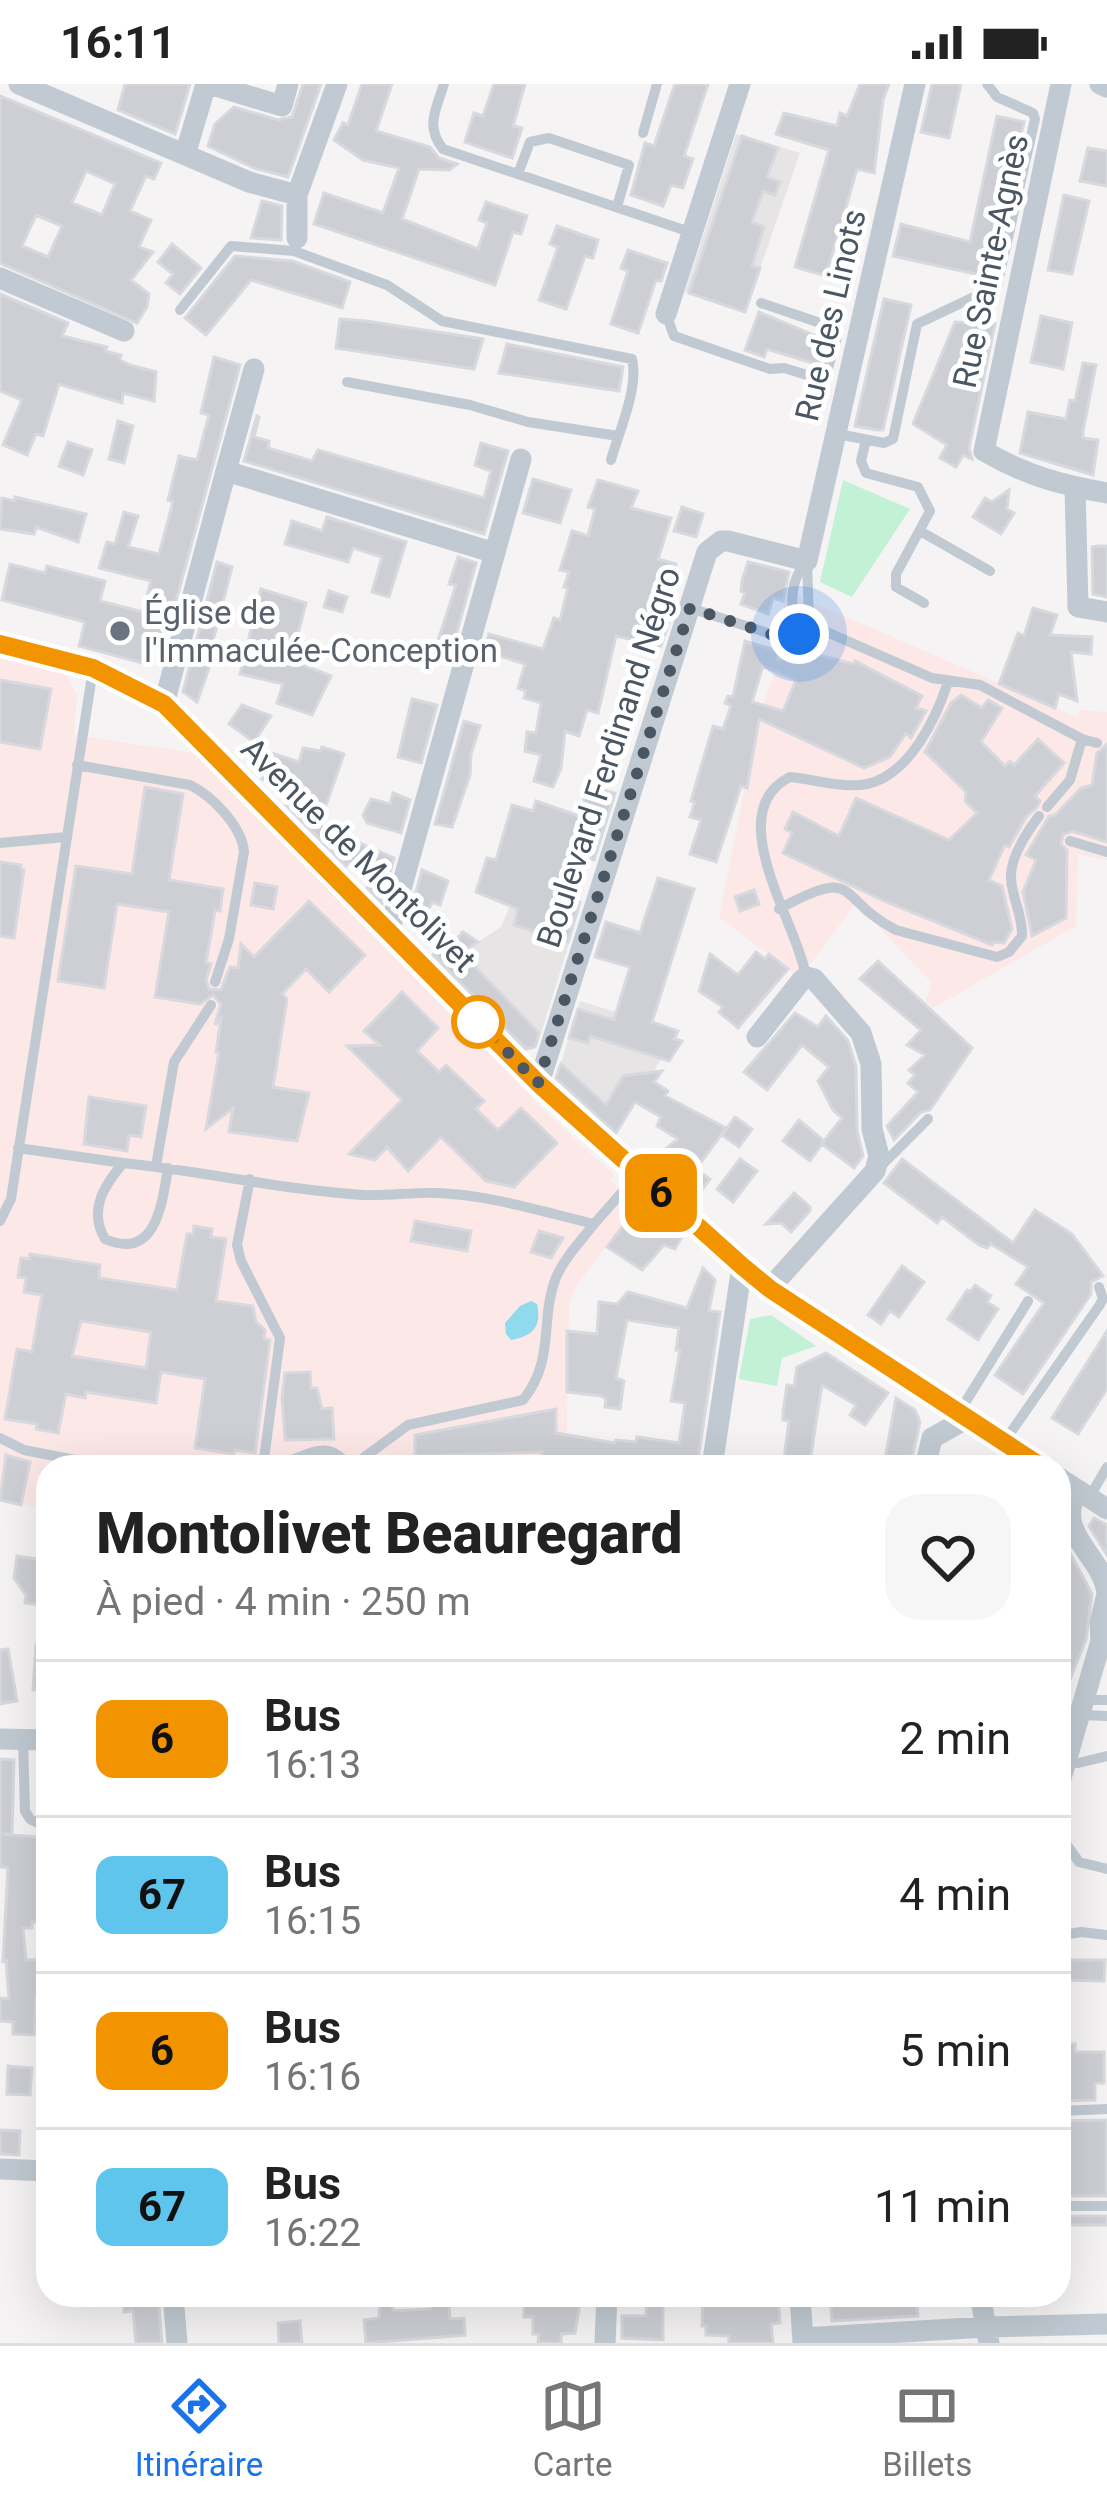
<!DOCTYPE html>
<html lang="fr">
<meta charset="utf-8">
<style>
body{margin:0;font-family:Roboto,sans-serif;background:#f6f6f6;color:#222;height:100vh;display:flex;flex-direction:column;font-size:45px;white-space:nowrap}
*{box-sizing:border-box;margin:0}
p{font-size:39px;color:#767676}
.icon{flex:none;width:66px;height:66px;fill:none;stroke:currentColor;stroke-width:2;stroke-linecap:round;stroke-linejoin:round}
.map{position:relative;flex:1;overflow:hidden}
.side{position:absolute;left:36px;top:1371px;width:1035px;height:852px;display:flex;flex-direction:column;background:#fff;border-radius:36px;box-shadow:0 12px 48px #0002}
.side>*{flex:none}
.badge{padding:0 24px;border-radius:18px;font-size:42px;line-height:78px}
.you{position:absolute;width:60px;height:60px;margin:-30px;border:9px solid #fff;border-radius:50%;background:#1a73e8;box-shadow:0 0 0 18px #1a73e833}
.map>.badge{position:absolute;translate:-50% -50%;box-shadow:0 0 0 6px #fff}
.round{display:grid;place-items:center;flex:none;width:126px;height:126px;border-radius:36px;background:#f6f6f6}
.head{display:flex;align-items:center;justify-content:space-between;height:204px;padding:0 60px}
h1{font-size:57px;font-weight:800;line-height:90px}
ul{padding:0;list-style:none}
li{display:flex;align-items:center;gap:36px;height:156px;padding:0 60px;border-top:3px solid #e0e0e0}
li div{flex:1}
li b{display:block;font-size:45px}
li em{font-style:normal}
li .badge{min-width:132px;font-weight:700;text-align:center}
.status{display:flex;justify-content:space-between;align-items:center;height:84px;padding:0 60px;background:#fff;direction:ltr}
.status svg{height:33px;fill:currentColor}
.dock{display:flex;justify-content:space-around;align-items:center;height:168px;border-top:3px solid #e0e0e0;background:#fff;font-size:33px;color:#767676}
.dock a{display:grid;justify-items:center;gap:6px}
.dock .active{color:#1a73e8}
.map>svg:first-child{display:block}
</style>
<div class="status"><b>16:11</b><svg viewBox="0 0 49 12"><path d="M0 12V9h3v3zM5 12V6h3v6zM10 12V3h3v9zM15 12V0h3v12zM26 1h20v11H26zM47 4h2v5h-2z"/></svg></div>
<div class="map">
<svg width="1107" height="2259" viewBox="0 0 1107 2259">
<rect width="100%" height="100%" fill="#f5f3f3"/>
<!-- education -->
<path fill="#e6e4e5" d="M736,50l64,19 -55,159 -60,-20z
M510,822l64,21 -37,119 -14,3 -81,-84 59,-38z
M580,917l98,30 -63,104 -59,-55z"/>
<!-- medical -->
<path fill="#fce8e6" d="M786,507l293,127v-8l28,2v148l-29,-6 -2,72 -143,82 -7,-6 6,-19 -76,-80 -44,59 -16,13 -77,-58 40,-201 15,-41z
M0,570l66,18 11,24 -3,39 120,18 355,362 65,60 -4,5 27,26 -61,80 -7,20 -3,161h-518v43l-48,-10z"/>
<!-- green -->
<path fill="#c3f1d5" d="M843,396l67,29 -58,88 -32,-15z
M771,1231l45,31 -34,12 -5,28 -38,-7 11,-60z"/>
<!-- water -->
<path fill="#90daee" d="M531,1217l6,3c5,23 -4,32 -26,36l-5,-6 -1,-11 15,-17z"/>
<!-- building -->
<path fill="#cdcfd5" stroke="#d7d9de" stroke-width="3" fill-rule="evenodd" d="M125,0h65l-15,50 -57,-24z
M303,0h18l-33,93 -34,-9 -46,-22 7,-22 19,-17 44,13 14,-3z
M362,0h30l-16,47 54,16 9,11 18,6 -8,6 -30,-1 -17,50 76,30 9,-26 -8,-3 7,-18 41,14 -6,18 -8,-2 -18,53 -181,-61 10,-31 59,20 16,-45 -36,-8 -29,-20 9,-17 5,2z
M494,0h31l-12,42 9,2 -10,30 -47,-16 9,-29 9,3z
M675,0h33l-24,72 9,3 -10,29 -12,-3 -8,21 -32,-11 14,-52 9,3z
M860,0h29l-6,16 -9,73 -17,-4 -31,107 -31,-9 34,-117 -53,-16 8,-21 53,13 3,-13 7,3z
M932,0h29l-12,54 -28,-6z
M0,12l161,67 -7,16 -8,-3 -16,35 21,9 -12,27 14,5 -22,28 18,14 -2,13 -10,16 -137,-60zM86,87l29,13 -13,31 -30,-12zM36,131l26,11 -14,31 -26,-11z
M997,32l27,6 -29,127 -8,-2 -7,28 -87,-19 8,-32 69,18z
M742,52l36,12 -11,29 13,5 -5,13 -12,-4 -11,31 12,5 -12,39 8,2 -15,44 -56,-19z
M1088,64l19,3v35l-27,-5z
M1064,111l25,6 -17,73 -24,-4z
M262,117l20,5 -1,34 -30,-2z
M557,142l41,14 -5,18 -8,-2 -19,53 -27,-9 19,-53 -8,-3z
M172,160l29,24 -21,26 -14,-11 7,-9 -15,-12z
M628,166l39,13 -6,18 -5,-1 -18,53 -27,-9 17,-53 -7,-3z
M235,172l57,5 58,21 -8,26 -91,-28 -45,55 -21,-17z
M0,210l68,29 -6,13 45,11 -2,4 16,4 -1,5 10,5 26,7 -2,29 -31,-8 -1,10 -63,-19 -16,52 -7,-2 -9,21 -24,-10 19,-45 -22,-9z
M884,215l27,6 -28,125h-6l-22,-4z
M759,228l67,28 -7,25 -52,-16 -3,8 -19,-7z
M1041,232l31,7 -9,46 -32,-7z
M340,235l26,2 117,18 -9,30 -138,-21z
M955,238l40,2 -26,124 3,11 -9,-4 -7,12 -16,-9 7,-13 -34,-21z
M507,260l116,23 -4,24 -120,-18z
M214,273l26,8 -68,251 -5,-1 -8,32 -6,-1 -7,18 -67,-18 6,-24 -83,-22 8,-36 35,9 2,-7 58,15 -5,20 43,11 8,-31 -52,-13 8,-26 8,2 9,-32 14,4 -10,31 31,7 14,-52 -5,-2 11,-44 18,4 12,-45 -8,-2z
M1083,279l13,2 -13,66v7l15,2 -5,35 -73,-22 8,-41 38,7 4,-19 5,1z
M257,332l2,1 -5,20 15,4 -1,7 44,13 6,-11 166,48 7,-27 -16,-6 6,-22 27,8 -24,83 -240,-73z
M118,337l15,5 -9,37 -15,-4z
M68,358l24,8 -9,25 -24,-9z
M533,395l38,11 -11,33 -37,-10z
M598,396l40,11 -7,17 40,10 -13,41 18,5 -16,49 11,3 -10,30 -45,-10 -18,77 -11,-3 -8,26 -14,-5 -4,37 -8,19 -19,-6 7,-26 -16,-4 2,-19 9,1 5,-30 -17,-5 2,-7 -8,-3 7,-24 -41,-13 5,-17 54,15 11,-31 6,2 8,-32 -4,-1 5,-15 -9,-2 12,-39 16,5 7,-27 -7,-2z
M1009,406l-2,19 7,4 -13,21 -28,-17 12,-19 7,4z
M15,413l71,17 -8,28 -42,-15 -2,7 -34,-5 2,-31 13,3z
M682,423l21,7 -7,23 -22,-6z
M327,433l79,25 -17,55 -17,-5 10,-35 -29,-9 -5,14 -63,-18 7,-23 30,10z
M1098,462h9v51l-14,-3 -1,-47z
M458,473l18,6 -24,87 -15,-6 19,-59 -7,-1z
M217,478l15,5 -20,78 5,1 -20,56 -14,-10z
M748,478l41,10 -6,29 -10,-3 -5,16 -27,-10 4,-11 -4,-2 1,-10z
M261,505l45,14 -15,57 40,16 -19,39 -35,-12 6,-19 -43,-10z
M329,507l18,6 -5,15 -18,-5z
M1033,524l24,7 -7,20 42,2 -1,17 -20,-2 6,49 -18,-7 -4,14 -56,-24 19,-51 6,3z
M745,557l33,10 -1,10 29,-9 48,12 1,-3 67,35 -6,12 10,3 -15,27 -5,-5 -16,24 -26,11 -105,-49 -12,69 -6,-2 -25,76 -26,-8 11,-34 -11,-3 5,-15 -4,-1 22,-75 10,3 8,-23 -6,-3 3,-7 5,1zM763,582l33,14 -13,31 -31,-9z
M0,596l51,9 -11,60 -40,-7z
M961,611l21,13 6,-8 14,8 -21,34 24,24 5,-5 4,4 24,-26 26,24 -29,33 5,5 -3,6 -11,10 -17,30 -4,-2 -16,35 13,6 10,43 -8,14 -11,-1 -1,3 -108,-44 -101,-48 9,-20 -7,-4 8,-17 46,24 17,-38 93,42 28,-27 -12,-12 1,-9 -41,-40 26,-49z
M412,615l25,6 -16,58 -23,-6z
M242,621l29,11 -17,26 -25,-18z
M464,637l16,5 -9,28 -1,21 -18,52 -17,-3z
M1107,660v98l-35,-11 -9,4 -2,9 6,6 -1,68 -34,18 -9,-44 13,-32 -10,-5 23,-39 6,-1 26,-27 11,-3 5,-32z
M322,663l22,7 -25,71 75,33 -12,45 -15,-15 5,-18 -23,-7 -3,3 -60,-61 5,-18 -29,-8 9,-26 28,9 4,-14 18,3z
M588,702l27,7 -21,67 -8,-3 -4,10 -4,-1 -12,32 14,4 -12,40 -54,-17 4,-16 -42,-17 11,-34 9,2 16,-55 21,6 3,-10 43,15z
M145,703l38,7 -14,86 54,9 -3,22 -5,-1 -9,53 5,1 -5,16 3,9 12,1 9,-23 8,1 3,-24 13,13 55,-56 56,54 -36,37 -23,-23 -24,25 5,5 -14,88 36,6 -12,48 -68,-9 4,-24 -27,21 13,-77h-3l5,-34 -6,7 6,-21 -8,-9 -13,9 -45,-7 14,-85 -52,-8 -13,84 -46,-7 18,-115 56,8z
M393,709l17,7 -9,33 -34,-10 -4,-8 8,-16 19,5z
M0,778l21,3v4l3,1 -10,68 -14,-2z
M422,786l26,11 -8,24 -7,-3 -10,15 -12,-7z
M658,794l36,11 -42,133 26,9 -4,8 8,2 -13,20 -79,-25 -2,7 -19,-5 9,-29 36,11 16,-53 -35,-10 11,-35 34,11z
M255,799l22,4 -4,22 -22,-4z
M754,806l5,14 -19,7 -5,-14z
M463,848l15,10 -17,10 78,81 -4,14 -9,2 -93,-94 12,-17 7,6z
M756,868l9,7 4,-5 19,15 -50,59 -19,-16 4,-5 -24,-16 11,-37 28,21z
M878,877l94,87 -42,62 -9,2 -27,28 -7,-14 31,-34 -10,-9 7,-8 -6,-5 16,-15 -18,-10 14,-15 -61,-51z
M402,908l36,36 -21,23 22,21 7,-7 38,36 -8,8 22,21 23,-22 36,35 -43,44 -28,-6 -45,-44 -33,34 -21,-24 -12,13 -26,-6 53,-54 -55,-54 33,-1 -16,-14z
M795,929l23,14 8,-11 22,25 8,25 1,64 6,26 -9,12 -32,-24 -12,17 -27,-20 16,-21 25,21 18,-23 -9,-8 -15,-29 11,-14 -27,-22 -35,45 -23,-18z
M561,980l45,41 17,-29 39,-5 -8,11 14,9 -3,5 61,32 -30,41 14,10 -17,23 -44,-40 29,-23 -21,-13 4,-9 -26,-15 -19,31 -60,-55z
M89,1013l57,9 -5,31 -12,-2 -2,16 -43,-7z
M735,1033l17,12 -13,18 -17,-12z
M740,1075l17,12 -24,31 -16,-13z
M902,1075l111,84 22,-33 37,24 31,42 -12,6v12l-68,100 -28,-19 49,-72 -28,-19 12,-17 -37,-23 -4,4 -8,-3 -37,-28 -5,6 -53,-40z
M794,1109l16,14v4l-19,21 -10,-9 -15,1z
M644,1114l39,37 -8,14 -11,-4 -22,25 -35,-23z
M415,1137l56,10 -4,20 -56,-10z
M194,1142l18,3 -1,8 15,2 -10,62 37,5 3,16 9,8 -1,9 6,1 -15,113 -20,-3 -1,4 -39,-6 10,-69 -44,-7 -5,31 -70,-11 -1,6 -19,-4 -8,39 -22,-4 1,-5 -32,-5 12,-70 15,3 10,-57 -18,-3 2,-14 -8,-1 3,-19 8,1 1,-5 70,11 -1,13 78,12 10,-56h6zM81,1237l70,11 -5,36 -74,-12z
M539,1147l24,7 -12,20 -20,-6z
M902,1182l22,16 -25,35 -9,-6 -9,13 -13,-9z
M703,1184l12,12 -6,31 11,1 -23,155h-92l-49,-8 1,8h-15v-15l-127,4v-21l141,-26v24l59,10 1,-3 20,2 1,-5 42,6 6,-40 -14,-2 9,-51h-4l3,-22 -52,-8 -11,58 8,3 -4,28 -15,-2 1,-8 -5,-3 -34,-4v-61l30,3 2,-32 18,2 11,-12 59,16z
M975,1201l16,11 -4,6 11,7 -20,31 -30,-21 19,-29 3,2z
M1107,1247v58l-29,45 -26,-16z
M826,1269l62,40 -23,32 -15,-10 6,-10 -34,-20 -13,82h-26l6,-46 -6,-1v-9l4,-26 7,1 3,-19z
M310,1288l1,16h6l5,21 10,-1 2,31 -49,1 -3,-42 3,-25z
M896,1314l19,12 5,12 -10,45 -26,-2z
M6,1371l24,7 -9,43 -21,-5z
M1094,1434l13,7v30l-18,-29z
M1071,1471l21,39 -6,45 -25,63 -2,-36 11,-45 -7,-2 5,-18h-9v-28z
M17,1472l27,4 -3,45 -16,-2 1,-8 -12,-17z
M36,1561h12v43l-15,2z
M8,1565l9,52 -17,3v-54z
M0,1675l14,1 -2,74h-8l44,4v70l-6,-1 -1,16 -9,-1v6h-9l3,32 20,-1v36l-10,1 -2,39 -21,-1v-12l-13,-1v-23l9,1 -3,-39 -3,1 5,-93 -8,-1z
M1059,1876h46l-1,21 -45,-1z
M1059,1960h16v8h29v31h-9v17l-36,1z
M8,1982l24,2 -2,27 -23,-1z
M1107,2036v76h-48v-75z
M0,2046l20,1 -1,24 -19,-1z
M1059,2132h48v9h-48z
M123,2211h35l4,48h-26l-3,-32 -9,1z
M381,2211h10l2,16 38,-2v-5l18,-1 1,16 14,-1 1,17 -99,8 -2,-23 15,-2z
M647,2211h16v45l-41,-2v-22h24z
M703,2211h16v7l29,-1v-6h30l2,28 -9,1 2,19h-44v-7l-23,-1v-9h-4z
M830,2211h86l2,21 -86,5z
M524,2219h56l-5,30 -14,1v9h-23l1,-9h-6v-17h-9z
M300,2237l2,22h-23l-1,-20z"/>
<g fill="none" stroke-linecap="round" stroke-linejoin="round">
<!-- service -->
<path stroke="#c1cad2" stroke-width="10" d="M444,0c-8,25 -19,43 -1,65l247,83
M643,49l14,-49
M518,90l12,-32 19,-4 80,27 -12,42
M297,154l-3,13 93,34 55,36 190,38c7,29 -13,72 -21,101
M180,226l51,-64 63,5
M666,230l8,22 96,33 14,-1 33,10 10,-7 11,-37 -3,-6 -74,-25
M347,298l123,23 58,17 90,14
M838,350l46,9 9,-4 24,-115 80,-38 38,-167 -2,-6 -36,-16 -10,-13
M866,356l-5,21 5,12 52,14 12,24 -34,63v13l28,16
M920,447l70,40
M807,477c-19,21 -17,48 -8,73h27
M807,478l2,57 20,14 103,45 48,7 102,54 15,4
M690,524l87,28 22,-2
M77,681l113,20c22,11 52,41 54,67l-15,87 -14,43
M1047,723l23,-27 12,-41
M1070,757l37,11
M0,759l66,-6
M779,825c82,-45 56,-10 117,21l101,27 12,-5 13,-16c1,-21 -10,-37 -11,-58 -1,-20 16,-46 28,-62
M806,893c-7,-51 -87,-165 -16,-200 23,2 55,12 77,7 42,-9 69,-65 81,-102
M18,1064l105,15
M156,1082l18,-104 37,-57
M168,1084c-6,36 -12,93 -63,71 -17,-29 -1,-53 18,-76 80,8 160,27 241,32 24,1 49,-3 74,-2 52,2 106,19 156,31l45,-51
M878,1085l50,-50
M250,1095l-13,66 4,16 39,77 -17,129
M0,1137l11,-22 82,-530
M960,1327l68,-110
M0,1354l24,12 87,17
M1004,1358l95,-136 4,-7 -4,-12
M286,1378c29,-10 42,-22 64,5
M351,1383l57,-42 115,-25c32,-40 17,-78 32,-120 8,-21 26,-39 39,-56
M1089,1414l18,-31
M1085,1616h22
M1081,1631l26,1
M23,1656l2,71 5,8 18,9
M1067,1678l11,1 29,-7
M1059,1750l20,28 28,7
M1059,1852l22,-4 26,3
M1059,2027l48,-2
M1059,2122h48"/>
<!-- minor -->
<path stroke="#c1cad2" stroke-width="21" d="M19,0l230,98 48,13
M209,0l73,22 6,-22
M1061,0l-77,367c41,24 77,34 123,42
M1100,0l7,3
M185,71l21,-71
M297,154v-43l40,-111
M0,194l124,53
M666,230l74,-230
M226,387l28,-102
M1075,403l3,120 29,5
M0,560l93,24 71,36 375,379 203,183 27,23 273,178
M164,620l62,-233 269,82
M389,848l132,-473
M757,953l44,-56 5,-4 8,2 47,54 10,31 1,65 7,27 -4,15 -106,118
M539,999l168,-531 14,-11h7l79,20 108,-477
M712,1383l30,-201
M925,1383l7,-29 34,-19
M1059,1394l48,31
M1078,1406c-26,43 24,64 29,103
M0,1655l48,1
M1059,1701l42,-144 -1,-18 7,-29
M0,2085l48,2
M173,2211l4,48
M800,2211l3,48
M980,2211l9,48
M803,2254l183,-11 121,-3
M605,2259l2,-48"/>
</g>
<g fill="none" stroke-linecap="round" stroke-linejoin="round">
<defs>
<path id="line" d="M0,560l93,24 71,36 374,379 204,183 28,23 272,178"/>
</defs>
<!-- line casing -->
<use href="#line" stroke="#fff" stroke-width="27"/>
<!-- line -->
<use href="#line" stroke="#f29400" stroke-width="18"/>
<!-- walk -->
<path stroke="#4a5661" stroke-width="12" stroke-dasharray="0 21.6" d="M478,938l60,61 152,-475 87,28 22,-2"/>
</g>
<!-- markers -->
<circle fill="#6b7280" stroke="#fff" stroke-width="4.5" cx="120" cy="547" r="12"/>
<circle fill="#fff" stroke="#f29400" stroke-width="6" cx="478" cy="938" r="24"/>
<g text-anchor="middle" stroke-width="10" stroke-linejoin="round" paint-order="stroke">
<!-- street labels -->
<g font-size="33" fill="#4a5661" stroke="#fff">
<text transform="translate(990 177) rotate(-78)" y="12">Rue Sainte-Agnès</text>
<text transform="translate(830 231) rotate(-77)" y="12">Rue des Linots</text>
<text transform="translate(608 673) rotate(-72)" y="12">Boulevard Ferdinand Négro</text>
<text transform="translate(359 770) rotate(45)" y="12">Avenue de Montolivet</text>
</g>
<!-- worship labels -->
<g font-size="33" fill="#5b616d" stroke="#fff" text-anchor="start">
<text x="144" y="540">Église de<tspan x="144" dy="38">l'Immaculée-Conception</tspan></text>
</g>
</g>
</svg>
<div class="you" style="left:799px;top:550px"></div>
<b class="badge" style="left:661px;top:1109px;background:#f29400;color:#111">6</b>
<section class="side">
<div class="head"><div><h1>Montolivet Beauregard</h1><p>À pied · 4 min · 250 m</p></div><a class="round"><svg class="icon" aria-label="heart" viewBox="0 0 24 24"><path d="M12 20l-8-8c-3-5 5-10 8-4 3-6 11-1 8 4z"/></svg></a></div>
<ul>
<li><span class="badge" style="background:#f29400;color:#111">6</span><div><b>Bus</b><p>16:13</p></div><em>2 min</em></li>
<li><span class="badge" style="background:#5fc5ed;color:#111">67</span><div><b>Bus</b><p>16:15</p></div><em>4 min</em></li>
<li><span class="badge" style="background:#f29400;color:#111">6</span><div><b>Bus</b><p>16:16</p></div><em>5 min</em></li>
<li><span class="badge" style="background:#5fc5ed;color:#111">67</span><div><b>Bus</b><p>16:22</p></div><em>11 min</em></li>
</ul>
</section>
</div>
<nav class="dock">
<a class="active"><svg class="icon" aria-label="directions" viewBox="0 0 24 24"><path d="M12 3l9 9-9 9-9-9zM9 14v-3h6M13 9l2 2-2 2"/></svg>Itinéraire</a>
<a><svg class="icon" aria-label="map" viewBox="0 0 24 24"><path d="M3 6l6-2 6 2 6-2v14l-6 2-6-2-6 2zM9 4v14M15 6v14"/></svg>Carte</a>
<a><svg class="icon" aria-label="tickets" viewBox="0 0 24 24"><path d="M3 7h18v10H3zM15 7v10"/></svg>Billets</a>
</nav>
